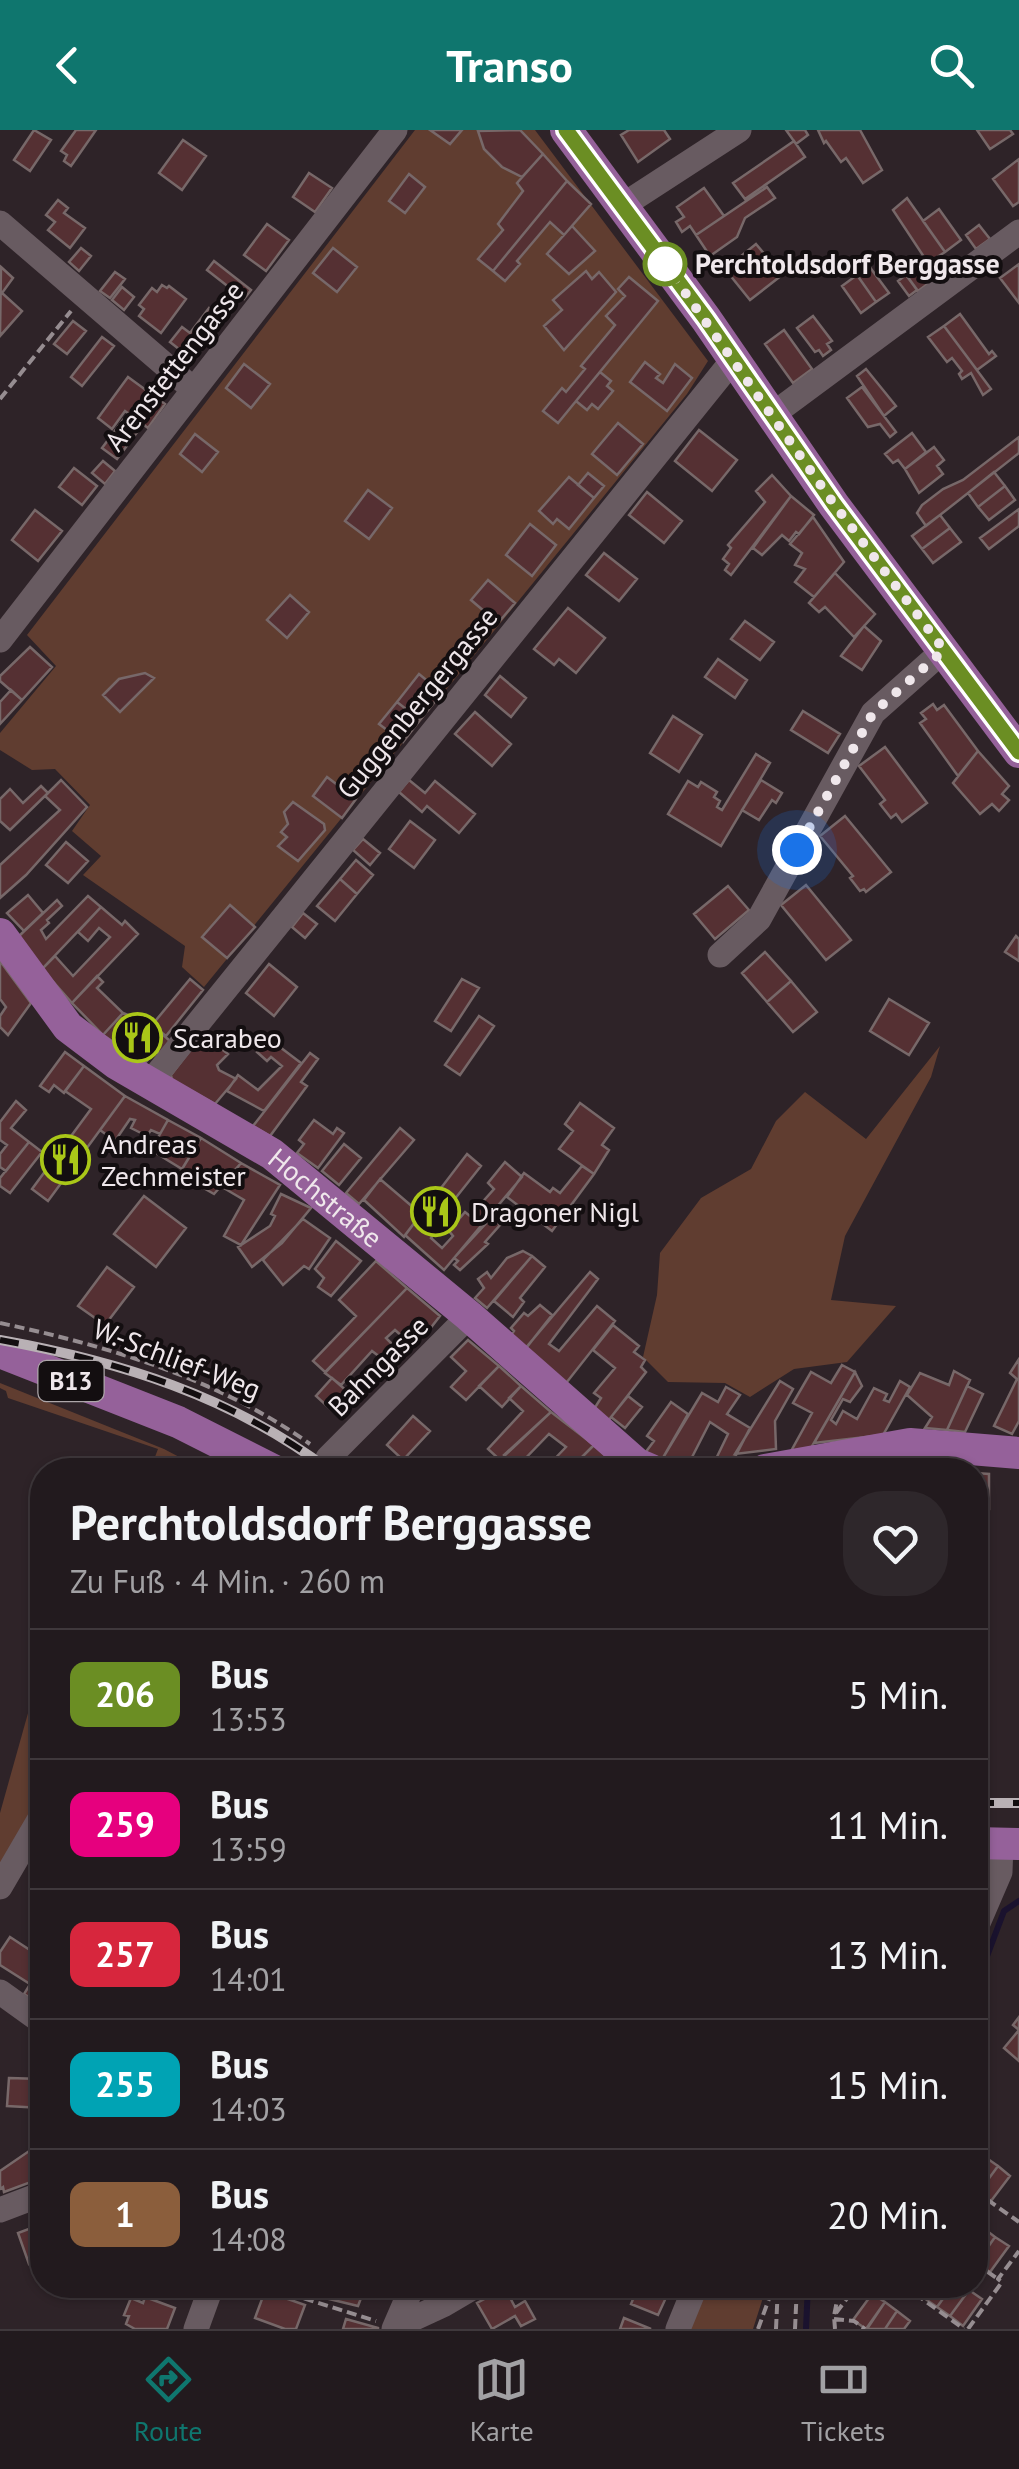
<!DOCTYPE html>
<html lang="de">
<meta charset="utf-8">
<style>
body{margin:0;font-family:"PT Sans",sans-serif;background:#2e272b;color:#f1f3f6;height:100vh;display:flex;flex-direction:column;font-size:38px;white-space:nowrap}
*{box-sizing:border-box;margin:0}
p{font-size:32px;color:#a2a1a4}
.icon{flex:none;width:55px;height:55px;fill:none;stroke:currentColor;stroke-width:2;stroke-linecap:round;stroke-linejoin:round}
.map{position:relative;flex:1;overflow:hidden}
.panel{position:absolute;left:30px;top:1328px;width:958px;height:840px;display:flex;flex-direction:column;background:#221a1e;border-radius:40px;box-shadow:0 2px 8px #0004,0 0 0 2px #3f383c}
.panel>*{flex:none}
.badge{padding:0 20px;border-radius:15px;font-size:35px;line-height:65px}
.you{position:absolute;width:50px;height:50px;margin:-25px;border:8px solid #fff;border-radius:50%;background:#1a73e8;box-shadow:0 0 0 15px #1a73e833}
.map>.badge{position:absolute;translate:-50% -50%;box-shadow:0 0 0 5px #fff}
.round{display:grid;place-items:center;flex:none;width:105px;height:105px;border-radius:40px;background:#2e272b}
.overview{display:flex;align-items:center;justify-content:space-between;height:170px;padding:0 40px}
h1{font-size:48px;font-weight:700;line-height:75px}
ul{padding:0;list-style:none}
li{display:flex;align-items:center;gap:30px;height:130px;padding:0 40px;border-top:2px solid #3f383c}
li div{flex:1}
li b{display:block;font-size:38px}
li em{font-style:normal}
li .badge{min-width:110px;font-weight:700;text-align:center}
header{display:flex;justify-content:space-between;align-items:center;height:130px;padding:0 40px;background:#0f766e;color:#fff;font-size:45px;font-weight:700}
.dock{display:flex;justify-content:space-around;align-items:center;height:140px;border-top:2px solid #3f383c;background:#221a1e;font-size:28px;color:#a2a1a4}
.dock a{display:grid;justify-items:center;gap:5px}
.dock .on{color:#0f766e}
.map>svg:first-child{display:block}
</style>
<header><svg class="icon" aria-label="back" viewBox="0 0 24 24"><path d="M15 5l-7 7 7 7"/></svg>Transo<svg class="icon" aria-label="search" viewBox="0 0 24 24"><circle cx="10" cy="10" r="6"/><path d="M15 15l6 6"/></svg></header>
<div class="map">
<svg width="1019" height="2199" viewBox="0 0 1019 2199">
<rect width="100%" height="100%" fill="#2e2328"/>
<!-- green -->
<path fill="#603d30" d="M415,0h120l173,231 -21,33 -483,593 -22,-20 3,-21 -102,-71 18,-19 -29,-25 18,-26 -35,-36 -23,1 -32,-20v-17l56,-67 -29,-31z
M940,916l-9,31 -86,159 -14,64 65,6 -49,56 -53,7 -44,28 -25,-14 -57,-1 -25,-25 14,-62 3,-42 41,-55 50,-29 25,-48 29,-29 61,47z
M0,1253l164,66 40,21h-54l8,-21 -150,-51 -2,-7 -6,-3z
M42,1573v90l-42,72v-52l30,-107z
M705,2155h62l-14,44h-66z"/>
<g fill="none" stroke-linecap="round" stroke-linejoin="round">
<!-- stream -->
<path stroke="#1a122e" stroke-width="6" d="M975,1858l29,-77 15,-10
M806,2199l2,-44"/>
</g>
<!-- building -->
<path fill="#553033" stroke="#776869" stroke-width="2.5" d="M34,0l17,10 -21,31 -16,-11z
M76,0h20l-25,36 -7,-5 3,-6 -6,-4z
M430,0h32l-12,14z
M520,0l23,24 -21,23 -20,-10 -18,-18 -6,-18z
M629,0h35l6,9 -32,23 -17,-27z
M786,0h19l3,5 -12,9z
M818,0h42l22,40 -19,13 -17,-25 -5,4 -15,-21 -2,2z
M977,0h33l3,4 -23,15z
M183,10l23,16 -24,34 -23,-17z
M794,11l11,16 -60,42 -12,-16z
M543,24l24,27 -74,90 -15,-12 25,-29 -5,-6 25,-33 -6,-8z
M1019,29v43l-6,4 -20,-27z
M309,43l23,15 -17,24 -22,-15z
M409,44l16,13 -20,26 -16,-12z
M567,51l24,23 -27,31 -14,-13 -33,39 3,3 -15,17 -12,-10z
M767,57l8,11 -30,20 -8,19 -27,19 -14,-21z
M704,58l20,28 -28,19 -6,-9 -8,6 -6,-10 8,-5 -7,-10z
M907,68l38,54 -17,11 -35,-53z
M58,70l10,8 -4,5 21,15 -15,20 -22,-18 7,-8 -9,-7z
M939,79l22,31 -16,12 -22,-31z
M267,94l22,16 -23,31 -22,-16z
M979,95l11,14 -14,10 -10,-14z
M572,96l23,25 -26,23 -22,-20z
M756,114l26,31 -32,25 -25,-31z
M81,118l10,8 -12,15 -10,-9z
M333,118l24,19 -20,25 -24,-19z
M214,131l37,29 -7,9 -37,-29z
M1019,134v39l-19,-25z
M922,135l11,15 -15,11 -11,-15z
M869,136l20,27 -13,9 -19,-27z
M1,137l12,11 -11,15 20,18 -22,25z
M586,141l6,8 7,-7 17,20 -52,58 -20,-24 18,-16 -9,-10z
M115,142l10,7 -15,19 -10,-7z
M857,145l19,27 -15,11 -19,-27z
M906,145l11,15 -8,6 -11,-15z
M629,147l29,24 -100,122 -15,-12 19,-23 4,4 19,-23 -4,-3 34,-41 -9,-9 19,-20 -7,-7z
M162,155l5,3 2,-2 17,13 -25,34 -22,-17 5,-7 -5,-4 13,-17 5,4z
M122,157l12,10 -10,13 -12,-10z
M209,178l15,12 -31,40 -23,-18 12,-15 8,6z
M960,184l29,40 3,-3 4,5 -19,14 -33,-44z
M813,186l19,25 -5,3 4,6 -8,6 -4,-6 -4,2 -18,-24z
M73,191l13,10 -19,23 -13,-10z
M944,196l47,63 -8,6 -12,-22 -9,6 -3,-5 3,-3 -10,-13 -5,4 -19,-25z
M784,200l28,39 -19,14 -28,-39z
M102,207l12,9 -32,40 -11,-9z
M645,232l15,12 -4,4 7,5 12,-19 17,14 -25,33 -37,-29z
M244,234l26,20 -19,24 -25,-20z
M866,239l30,37 -12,10 -27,-40z
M600,242l11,9 -4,5 6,5 -15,18 -6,-5 -5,6 -11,-9z
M128,247l37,27 -17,24 -23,-17 -13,18 -14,-11z
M862,257l34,45 -6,5 -10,-13 -12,3 -21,-29z
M123,290l15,11 -21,28 -15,-11z
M618,293l25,21 -26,31 -25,-21z
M699,300l38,30 -25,31 -37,-30z
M912,303l14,19 -21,17 -7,-9 -5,3 -8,-9z
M195,304l23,18 -16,20 -22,-18z
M1019,307v16l-93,73 -9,-13 5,-8 21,-16 20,-9z
M934,317l10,13 -7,6 6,8 -24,19 -14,-24z
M103,331l12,10 -10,13 -13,-11z
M74,338l23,18 -15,19 -23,-18z
M994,342l11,14 -27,21 -10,-14z
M588,343l16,13 -10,12 -16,-13z
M772,345l19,21 -60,79 -6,-5 4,-6 -6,-5 8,-11 -3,-3 37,-43 -9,-11z
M569,347l25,21 -25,31 -12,-10 -4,5 -14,-13z
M1005,356l10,14 -26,20 -11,-13z
M368,360l24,18 -23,31 -24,-18z
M647,362l35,29 -18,22 -35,-28z
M791,366l23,19 -15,19 -3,-2 -7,9 -7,-6 -20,20 -9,-7z
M1019,379v17l-30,23 -9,-11z
M35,380l27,21 -24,30 -26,-21z
M940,385l10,13 -28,21 -10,-13z
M813,387l31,45 -30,35 -19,-15 10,-13 -10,-4 7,-12 -12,-9z
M530,394l26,21 -24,31 -26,-21z
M950,398l11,14 -28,21 -11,-14z
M604,423l33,26 -18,22 -33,-26z
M835,443l40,41 -21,23 -29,-30 -6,5 -10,-9z
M488,450l27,23 -17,20 -27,-23z
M290,465l19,17 -22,26 -20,-18z
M568,478l37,30 -29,35 -17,-14 -5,6 -20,-16z
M745,491l29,21 -14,18 -29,-21z
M864,496l17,15 -19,29 -21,-14z
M30,517l22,20 -30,33 -22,-19v-5z
M718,529l29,21 -12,18 -30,-21z
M145,543l9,5 -34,34 -17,-17 16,-16z
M419,544l23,19 -22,27 -23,-18z
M500,546l26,22 -15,19 -26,-22z
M11,560l11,10 -22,24v-22z
M397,572l23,18 -17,22 -24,-18z
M933,574l4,6 7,-5 34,46 -20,25 -38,-53 6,-4 -5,-6z
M803,581l37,23 -12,19 -37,-23z
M475,582l36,32 -19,22 -37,-32z
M673,586l29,19 -23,37 -29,-19z
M885,617l42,56 -25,19 -6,-8 -5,4 -11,-14 5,-4 -26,-34z
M978,621l31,35 -7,8 7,6 -10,11 -7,-7 -12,10 -27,-31z
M756,624l14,9 -49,83 -53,-32 20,-33 10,6 3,-5 16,10 -3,5 6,4 -3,6 5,3z
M327,647l29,22 -14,19 -29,-22z
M61,650l26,27 -61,68 -26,23v-33l60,-55 -15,-14z
M409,650l16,13 10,-12 40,33 -16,19 -32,-27 -5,6 -23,-20z
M761,650l21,13 -6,10 -4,-3 -13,20 -17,-10z
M41,656l7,7 -38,37 -10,-9v-22l10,-10 13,14z
M293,672l31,22 1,6 -27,31 -20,-15 9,-9 -6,-5 7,-8 -4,-12z
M845,686l46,56 -25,20 -2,-3 -4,2 -10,-13 3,-2 -33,-40z
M410,691l25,19 -21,28 -25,-19z
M363,709l17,14 -10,12 -17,-15z
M66,712l22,19 -20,22 -22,-18z
M356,730l17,15 -16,19 -17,-15z
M340,749l17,15 -22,27 -18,-15z
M806,755l45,55 -25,20 -45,-55z
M728,756l21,24 -34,29 -21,-25z
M28,765l15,18 -19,18 -17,-18z
M88,766l13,11 -59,62 -24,-32 39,-37 5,6 -15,14 2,3 -8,7 5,9z
M230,775l25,22 -28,31 -25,-21z
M101,777l21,18 3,-4 13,13 -66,69 -30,-34 13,-13 18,20 37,-39 -11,-9 -11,13 -10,-9z
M303,783l14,11 -12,14 -13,-11z
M1016,806l3,3v22l-14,-9z
M765,822l26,29 -24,21 -25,-29z
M0,831l31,42 -23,32 -8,-8v-11l6,-9 -6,-8z
M269,834l28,23 -23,29 -28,-23z
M97,846l6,6 -6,6 26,25 -20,22 -31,-32z
M190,849l13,11 -37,46 -14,-11z
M462,849l17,9 -28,43 -16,-10z
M791,851l26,31 -24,20 -26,-30z
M889,869l40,24 -20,32 -39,-24z
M123,883l29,12 18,16 -10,13 -5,-3 -10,12 -42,-28z
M479,886l15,10 -34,49 -15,-10z
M268,908l33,25 -37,48 -37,-20 11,-16 20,15 24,-24 -11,-9 -4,4 -10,-9z
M198,910l7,6 5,-6 18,14 -11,11 2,5 17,9 -21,25 -43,-24 -1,-5z
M65,922l19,14 -20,27 -10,-8 -5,7 -9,-6z
M310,923l8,6 -17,23 6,4 -37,50 -17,-10z
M84,936l41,30 -77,105 -16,-12 59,-80 -26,-18z
M125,966l43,24 -8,14 -9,-4 -4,6 -16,-8 4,-8 -5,-1 -15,22 -15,-11z
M16,971l10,9 -15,18 18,14 -23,29 -6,-4v-13l7,-9 -7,-5v-18z
M580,973l34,25 -12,17 7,5 -15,24 -35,-25 14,-18 -8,-7z
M168,990l33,18 -19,31 -31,-19z
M314,990l19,14 4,-6 7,5 -26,35 -21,-15 7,-9 -5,-4z
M400,998l14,12 -55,64 -13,-11z
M201,1008l40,25 -27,31 -35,-20z
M29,1012l13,10 -32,41 -10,-7v-8z
M344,1014l17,14 -22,27 -17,-14z
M467,1024l14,12 -31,39 1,6 -20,27 11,10 11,-12 -4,-5 16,-19 5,4 24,-27 -6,-6 17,-21 17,15 -78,93 -39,-35z
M241,1033l39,22 -39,60 -17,-9 20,-36 -22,-13z
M582,1036l12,8 -42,57 -45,-34 17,-24 26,19 3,-4 7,5z
M380,1049l41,35 -17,23 -40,-37z
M281,1064l30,14 -29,35 -30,24 -14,-20 32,-21 5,-10 -4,-2z
M144,1066l42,32 -30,39 -42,-33z
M492,1087l8,8 -15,17 3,2 -28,26 -6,-5 4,-4 -4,-3z
M303,1089l27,19 -21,31 -5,-3 -21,19 -20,-25z
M336,1111l25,20 -30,35 -13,-9 6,-9 -9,-9z
M523,1121l9,5 -45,52 -12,-10 9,-10 -6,-9 9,-7 4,6 16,-20z
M532,1126l13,11 -25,31 4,4 -11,15 -19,-16z
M376,1131l31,27 -82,84 -12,-11 43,-45 -17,-16z
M107,1137l27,20 -29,38 -27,-19z
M590,1142l8,7 -49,65 10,7 38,-45 18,15 -52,66 -39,-37z
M407,1158l33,28 -11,14 -2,-2 -15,17 -17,-15 -9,8 6,6 -12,13 -8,-6 -31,34 -16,-12z
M540,1175l12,10 -29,37 -14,-14 5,-7 -3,-3 13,-15 4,3z
M613,1195l26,21 -5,6 11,8 -4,7 5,5 -38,49 -14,-12 7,-11 -7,-5 21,-25 -22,-18z
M468,1210l31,26 -33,34 -15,-13 15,-16 -15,-14z
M1019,1229v62l-7,13 -18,-8 23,-47 -7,-6z
M842,1235l13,7 -48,83 -17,-2 22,-40 -19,-10 18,-31 20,11z
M499,1236l22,20 -19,21 -23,-21z
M954,1241l16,9 -23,50 -22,-2 7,-11 -25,-22 13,-22 29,12z
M855,1242l7,14 -12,16 -7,-3 -12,21 5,4 7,-13 14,8 17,-31 13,6 -3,6 5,2 11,-21 10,6 -27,48 -69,8z
M332,1248l25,22 -17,18 -24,-22z
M780,1251l13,8 -18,32 1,28 -41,5z
M521,1256l30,26 -51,48 -12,-11 35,-38 -14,-13z
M967,1256l16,8 -18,38 -18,-2z
M726,1257l14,8 -13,19 23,14 -18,35h-18l14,-29 -18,-12 -21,41 -28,-2 41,-68 16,9z
M628,1266l14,11 -17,21 -14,-11z
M671,1272l17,12 -27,47 -16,-8 9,-12 -7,-5z
M551,1282l43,33 -25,25h-25l22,-23 -17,-13 -32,33 -13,-12z
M413,1286l17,15 -27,29 -16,-15z
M594,1315l24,22 -3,3h-46z
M918,1329l2,11h-44v-4z
M975,1343l14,1v35h-14z
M10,1807l32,21v7l-12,19 -30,-19v-13z
M42,1835v27l-5,10 -13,-8z
M1019,1887v44l-15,-13 15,-18 -6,-5z
M9,1948l33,1v29l-35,-2z
M35,2017l7,7v24l-38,14 -1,-5 -3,2v-18z
M985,2027l13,9 -19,26 -4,-2v-19z
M998,2036l12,10 -19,25 -12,-9z
M42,2094v35l-13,5 -11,-31z
M982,2097l13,10 -18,26 -2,-26z
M995,2107l14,9 -19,26 -13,-9z
M154,2155h37l-3,11z
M325,2155h41l-8,21 -37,-9z
M639,2155h22l9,4 -12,26 -27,-11z
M934,2155h19l-16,22 -13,-9z
M953,2155h10l6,5 -19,26 -13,-9z
M505,2158l10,19 10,-6 10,18 -14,7 -6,-10 -23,13 -15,-26z
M969,2160l13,9 -19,27 -13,-10z
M265,2161l40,14 -9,24h-11l-30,-11z
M872,2164l13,8 -19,27 -13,-9z
M145,2167l30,11 -8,21h-32l-9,-5 3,-8 -5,-1 7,-17 12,5z
M885,2172l12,9 -12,18h-18z
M897,2181l13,10 -6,8h-19z
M624,2188l27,11h-31z
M346,2189l32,9v1h-35z"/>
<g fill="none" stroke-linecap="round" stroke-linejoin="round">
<!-- path -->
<path stroke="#968d91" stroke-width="4" stroke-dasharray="10 5" stroke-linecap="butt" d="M0,269l71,-88
M0,1193c108,23 219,56 310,121
M975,2061l44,31
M975,2133l23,16
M261,2155l115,36
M903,2155l61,44
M836,2183l21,-28
M834,2189l20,2 11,8
M758,2199l16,-44
M776,2199l2,-44
M795,2199l2,-44
M835,2199l-1,-13 6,-31
M968,2199l34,-47 -4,-3 21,-28"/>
<!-- minor -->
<path stroke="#685b61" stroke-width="25" d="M622,76l117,-76
M0,93l193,166
M772,285l247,-183
M0,510l395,-510
M720,825l39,-36 114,-206 71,-63
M149,954l584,-724
M328,1328l141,-142
M0,1757l42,-72
M975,1800l25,-58 1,-28
M0,1862l42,30
M0,2080l42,-16
M395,2197l48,-22 34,-20
M196,2199l16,-44
M394,2199l19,-44
M678,2199l18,-44"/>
<!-- major -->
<g stroke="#95619a" stroke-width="32">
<path d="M566,0l140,189 128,186 185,247"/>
<path id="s1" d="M0,804l68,93 49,37 155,90 197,162 168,148 14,6"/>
<path d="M0,1222l178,70 95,48"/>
<path d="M765,1340l145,-26 109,9"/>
<path d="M975,1713l44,1"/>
</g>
<defs>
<path id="rail" d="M0,1210c118,21 232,56 329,130
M975,1673h44"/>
</defs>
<!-- rail casing -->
<use href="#rail" stroke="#b9b1b5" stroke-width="10"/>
<!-- rail -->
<use href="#rail" stroke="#130e10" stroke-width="6" stroke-dasharray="19" stroke-linecap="butt"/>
</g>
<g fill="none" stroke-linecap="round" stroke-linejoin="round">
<defs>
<path id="line" d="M566,0l140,189 128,185 185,248"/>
</defs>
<!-- line casing -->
<use href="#line" stroke="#fff" stroke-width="22"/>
<!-- line -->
<use href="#line" stroke="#6b8e23" stroke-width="15"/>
<!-- walk -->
<path stroke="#efe7eb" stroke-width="10" stroke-dasharray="0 18" d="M665,134l169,240 110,146 -71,63 -76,137"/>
</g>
<!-- icons -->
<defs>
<symbol id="restaurant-ring" viewBox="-11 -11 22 22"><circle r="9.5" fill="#130e10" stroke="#aac718" stroke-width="1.5"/><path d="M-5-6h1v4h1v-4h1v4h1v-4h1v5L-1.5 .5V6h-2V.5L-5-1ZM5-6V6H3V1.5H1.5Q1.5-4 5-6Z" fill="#aac718"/></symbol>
</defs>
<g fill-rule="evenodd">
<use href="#restaurant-ring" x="110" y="880" width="55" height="55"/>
<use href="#restaurant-ring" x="38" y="1002" width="55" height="55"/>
<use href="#restaurant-ring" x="408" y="1054" width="55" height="55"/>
</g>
<!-- markers -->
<circle fill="#fff" stroke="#6b8e23" stroke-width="5" cx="665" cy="134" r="20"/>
<g text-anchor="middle" stroke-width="8" stroke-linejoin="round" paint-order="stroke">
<!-- shield labels -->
<rect fill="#130e10" stroke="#ada6a9" stroke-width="2.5" x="38.5" y="1231" width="65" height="40" rx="8"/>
<g font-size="25" font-weight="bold" fill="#efe7eb">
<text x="71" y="1260">B13</text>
</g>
<!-- stop labels -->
<g font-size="28" font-weight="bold" fill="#efe7eb" stroke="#130e10" text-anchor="start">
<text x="695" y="144">Perchtoldsdorf Berggasse</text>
</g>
<!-- street labels -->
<g font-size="28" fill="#efe7eb" stroke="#130e10">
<text transform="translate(174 236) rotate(-52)" y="10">Arenstettengasse</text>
<text transform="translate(417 573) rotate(-51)" y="10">Guggenbergergasse</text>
<text dy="10" stroke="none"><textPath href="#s1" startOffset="425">Hochstraße</textPath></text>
<text transform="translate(177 1229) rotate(21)" y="10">W.-Schlief-Weg</text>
<text transform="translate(378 1236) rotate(-45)" y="10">Bahngasse</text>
</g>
<!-- poi labels -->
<g font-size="28" fill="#efe7eb" stroke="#130e10" text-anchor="start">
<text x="173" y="918">Scarabeo</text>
<text x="101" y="1024">Andreas<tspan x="101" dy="32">Zechmeister</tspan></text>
<text x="471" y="1092">Dragoner Nigl</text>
</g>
</g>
</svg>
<div class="you" style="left:797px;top:720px"></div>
<section class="panel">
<div class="overview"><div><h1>Perchtoldsdorf Berggasse</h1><p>Zu Fuß · 4 Min. · 260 m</p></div><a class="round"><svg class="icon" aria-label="heart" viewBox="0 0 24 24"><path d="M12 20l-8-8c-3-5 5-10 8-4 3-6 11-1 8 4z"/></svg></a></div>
<ul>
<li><span class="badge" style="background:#6b8e23;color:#fff">206</span><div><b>Bus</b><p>13:53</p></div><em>5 Min.</em></li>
<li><span class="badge" style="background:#e6007e;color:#fff">259</span><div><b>Bus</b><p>13:59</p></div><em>11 Min.</em></li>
<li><span class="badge" style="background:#d7263d;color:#fff">257</span><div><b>Bus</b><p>14:01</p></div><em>13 Min.</em></li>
<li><span class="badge" style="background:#00a3b4;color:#fff">255</span><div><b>Bus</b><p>14:03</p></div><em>15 Min.</em></li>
<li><span class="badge" style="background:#8b5e3c;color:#fff">1</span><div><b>Bus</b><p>14:08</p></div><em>20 Min.</em></li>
</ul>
</section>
</div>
<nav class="dock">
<a class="on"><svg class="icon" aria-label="directions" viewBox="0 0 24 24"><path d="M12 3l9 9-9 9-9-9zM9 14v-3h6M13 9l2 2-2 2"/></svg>Route</a>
<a><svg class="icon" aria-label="map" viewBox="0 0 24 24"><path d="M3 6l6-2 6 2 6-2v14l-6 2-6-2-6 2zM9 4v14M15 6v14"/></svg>Karte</a>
<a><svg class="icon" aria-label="tickets" viewBox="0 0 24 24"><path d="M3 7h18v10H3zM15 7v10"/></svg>Tickets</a>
</nav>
